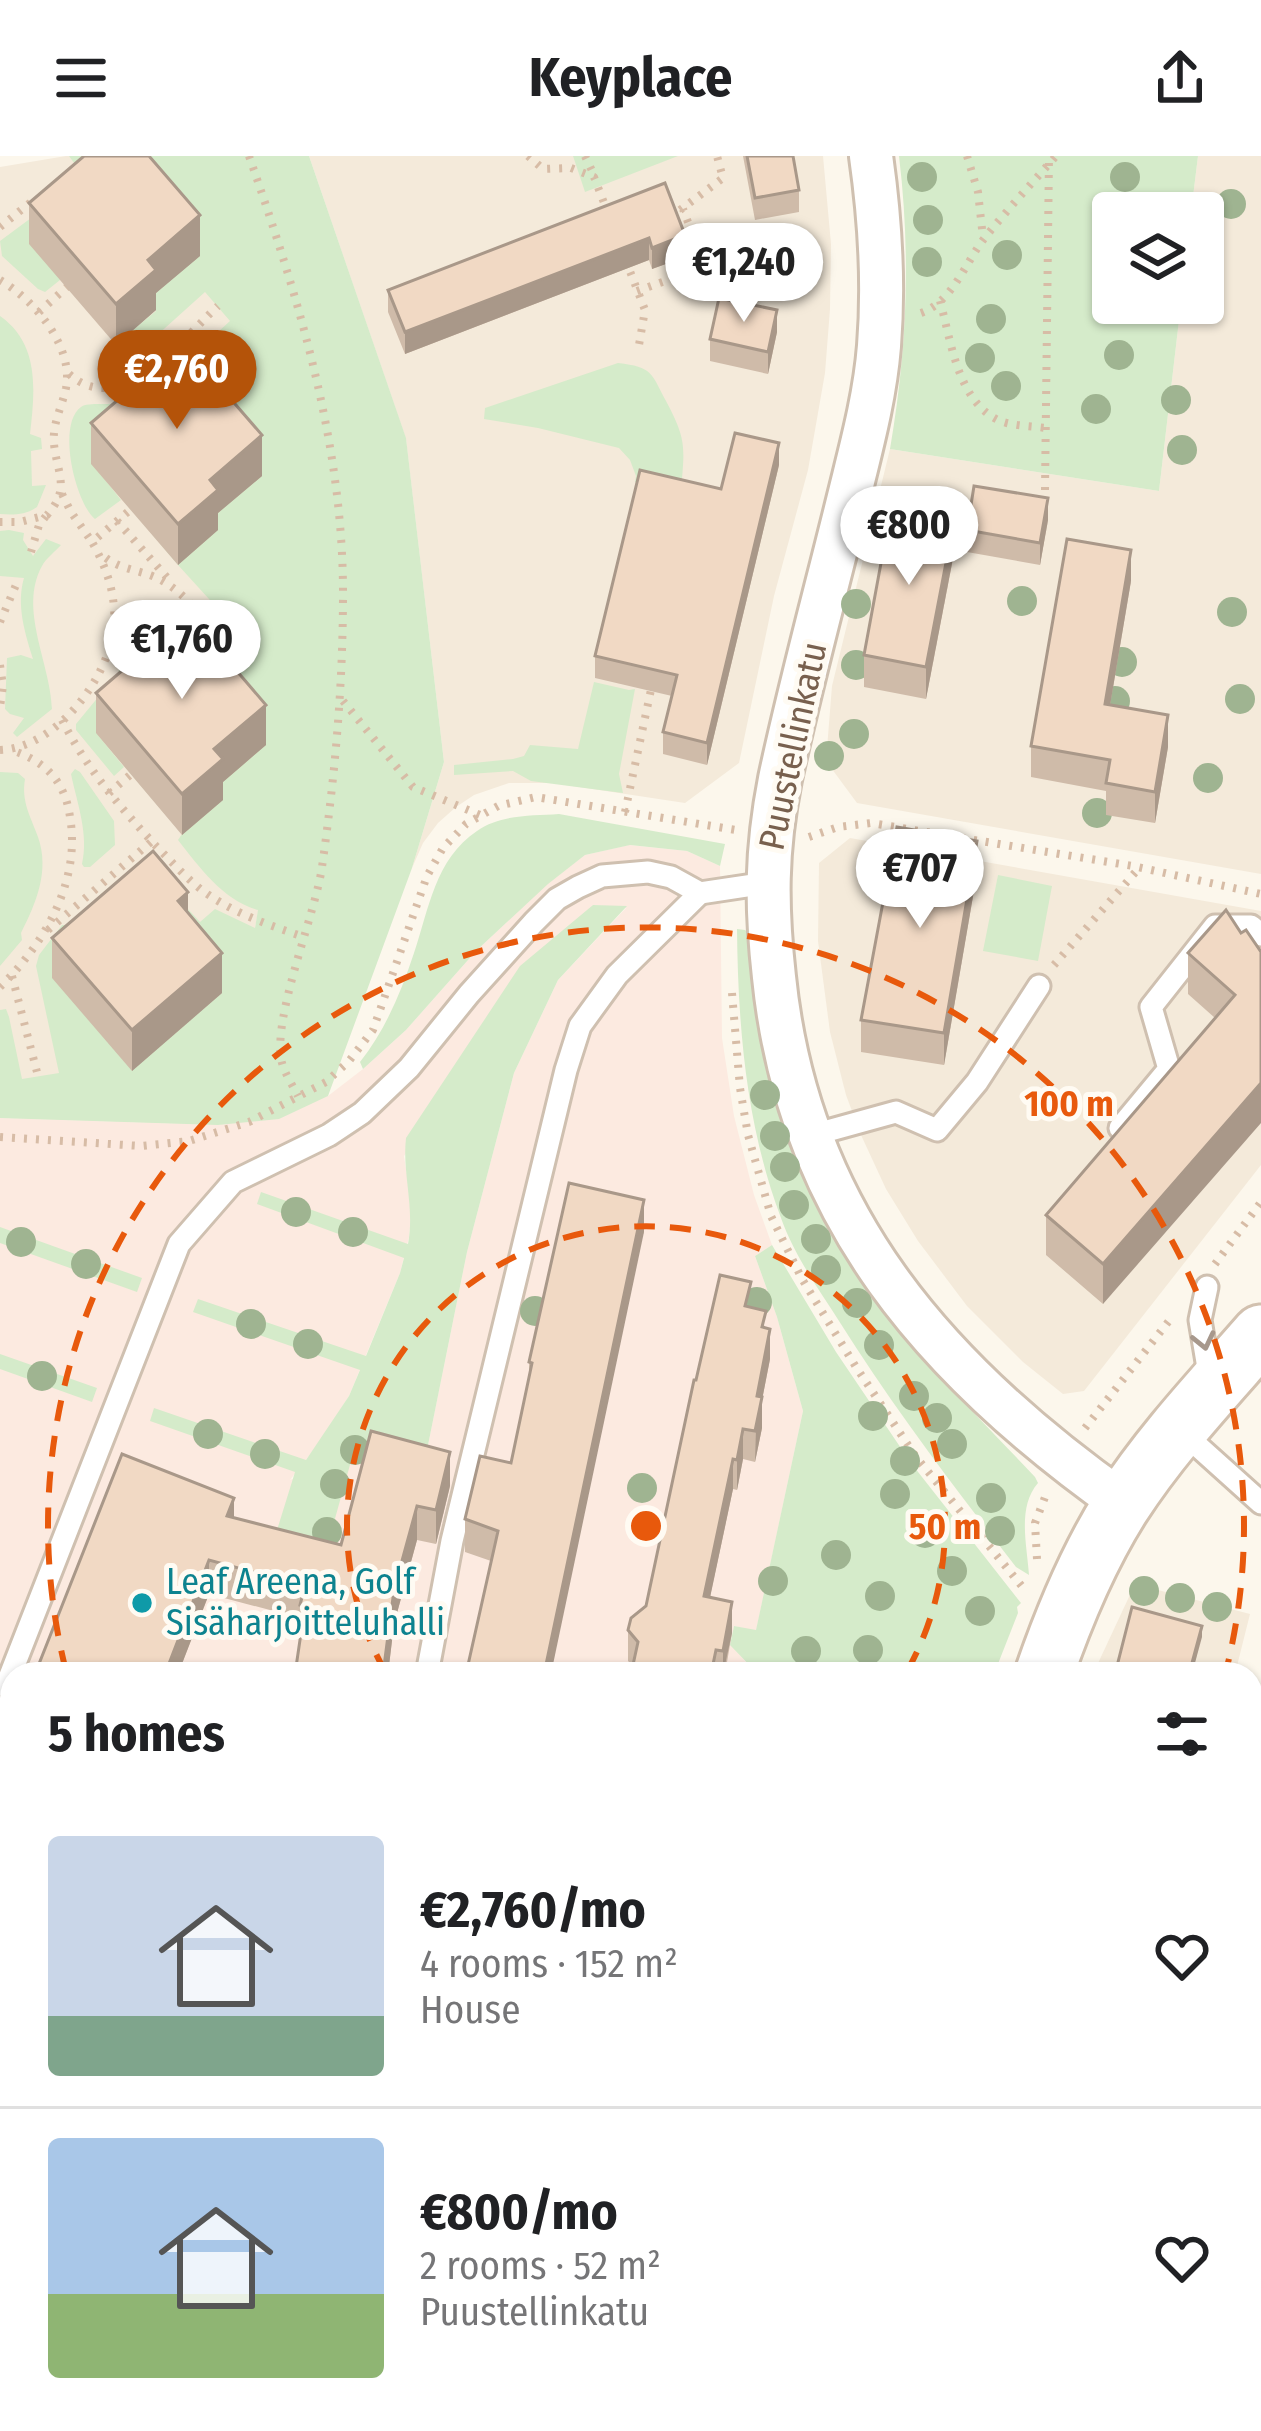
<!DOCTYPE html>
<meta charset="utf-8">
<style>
body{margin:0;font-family:"Fira Sans Condensed",sans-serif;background:#f6f6f6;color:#202124;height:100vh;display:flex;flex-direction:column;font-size:45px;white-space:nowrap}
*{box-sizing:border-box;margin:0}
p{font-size:39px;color:#757577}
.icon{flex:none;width:66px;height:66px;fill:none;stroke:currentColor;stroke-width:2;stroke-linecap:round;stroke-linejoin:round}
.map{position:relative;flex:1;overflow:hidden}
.side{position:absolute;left:0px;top:1506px;width:1263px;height:771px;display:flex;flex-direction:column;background:#fff;border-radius:36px 36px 0 0;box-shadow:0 3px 9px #0004}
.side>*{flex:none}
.buttons{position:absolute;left:1092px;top:36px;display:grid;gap:24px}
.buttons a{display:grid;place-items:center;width:132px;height:132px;border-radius:12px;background:#fff;box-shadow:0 3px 9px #0004;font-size:60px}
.price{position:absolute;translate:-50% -102px;padding:0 27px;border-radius:42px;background:#fff;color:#222;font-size:39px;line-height:78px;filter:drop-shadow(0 3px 6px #0008)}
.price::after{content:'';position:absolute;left:50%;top:72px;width:36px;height:27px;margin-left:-18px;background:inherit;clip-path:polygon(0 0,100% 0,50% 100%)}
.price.selected{background:#b45309;color:#fff}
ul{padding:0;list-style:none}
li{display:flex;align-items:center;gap:36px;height:300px;padding:0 48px}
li+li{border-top:3px solid #e0e0e0}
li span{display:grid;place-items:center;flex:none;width:336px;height:240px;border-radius:12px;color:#555}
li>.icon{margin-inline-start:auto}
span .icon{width:144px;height:144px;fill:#fffc;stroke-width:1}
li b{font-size:51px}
h2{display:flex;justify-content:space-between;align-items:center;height:144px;padding:0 48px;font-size:51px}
header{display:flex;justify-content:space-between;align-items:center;height:156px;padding:0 48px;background:#fff;font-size:54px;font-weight:700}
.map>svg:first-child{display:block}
.residential{fill:#f4eada}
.commercial{fill:#fceae0;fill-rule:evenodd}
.green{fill:#d5ebca}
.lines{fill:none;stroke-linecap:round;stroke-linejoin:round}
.lane-casing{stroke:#cfc0b0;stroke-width:27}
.street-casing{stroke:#cfc0b0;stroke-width:48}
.secondary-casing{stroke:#d2c1af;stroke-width:63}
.path{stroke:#d7bca6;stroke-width:8;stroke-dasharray:3 9;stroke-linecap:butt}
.lane{stroke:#fff;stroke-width:21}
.street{stroke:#fff;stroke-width:42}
.secondary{stroke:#fff;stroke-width:57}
.tree{fill:#9fb491}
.wall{fill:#cfbba9}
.shaded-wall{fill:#a99889}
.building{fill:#f1d9c4;stroke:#a99889;stroke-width:3}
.oneway{stroke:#a7988c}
.ring{fill:none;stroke:#e8590c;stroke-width:6;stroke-dasharray:21 15}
.culture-dot{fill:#0f9aa8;stroke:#fffbf3;stroke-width:4.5}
.labels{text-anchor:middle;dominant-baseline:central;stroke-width:10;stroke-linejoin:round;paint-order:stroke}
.street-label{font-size:36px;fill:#78604e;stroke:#fffbf3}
.culture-label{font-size:36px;fill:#0d838f;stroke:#fffbf3;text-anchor:start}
.centre{fill:#e8590c;stroke:#fffbf3;stroke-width:6}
.ring-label{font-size:36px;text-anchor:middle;font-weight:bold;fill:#e8590c;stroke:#fffbf3;stroke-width:10;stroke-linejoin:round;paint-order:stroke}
</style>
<header><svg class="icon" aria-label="menu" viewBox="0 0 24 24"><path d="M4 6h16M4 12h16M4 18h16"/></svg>Keyplace<svg class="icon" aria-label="share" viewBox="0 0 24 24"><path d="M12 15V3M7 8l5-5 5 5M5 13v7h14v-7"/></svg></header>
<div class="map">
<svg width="1261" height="2275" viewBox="0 0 1261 2275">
<rect width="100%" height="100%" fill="#fcf7ec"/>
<g class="residential">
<path d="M66 0H189L273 291 280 639 218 969 0 962V11Z"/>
<path d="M309 0H823L831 88 830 153 825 217 808 314 774 440 739 607 685 647 553 627H509L474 639 456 651 438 667 423 687 412 712 444 606 406 283Z"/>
<path d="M1198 0H1261V718L857 647 826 605 832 530 890 293 1159 335 1181 147H1203V57H1191Z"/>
<path d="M850 682 1261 755V1009L1084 1235 1063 1238 1023 1206 967 1150 918 1085 886 1033 861 979 846 939 830 876 818 785 819 707Z"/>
<path d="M1135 1428 1250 1458 1235 1518H1093Z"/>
<path d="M1251 1581 1261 1584V2074L1251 2071Z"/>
</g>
<path class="commercial" d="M629 689 687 695 720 710 722 882 734 960 754 1039 772 1089 755 1100 777 1161 803 1255 756 1475 734 1470 730 1488 754 1515 753 1518H12V2265H489L484 2275H0V962L218 969 328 940 363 913 406 874 476 795 548 727 585 699ZM593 749 626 752 558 824 514 917 467 1096 424 1309 353 1298 290 1324 319 1287 349 1240 400 1117 409 1081 412 1053 404 1000Z"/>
<g class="green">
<path d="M69 0H309L406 282 444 606 412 712 328 940 279 963 218 969 0 962V854L6 853 9 861 22 923 59 917 36 810 39 799 62 769H68L163 726 200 766 215 753 255 772 258 754C223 744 200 712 178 684L182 678 96 577 124 611 114 620 76 574V568L118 517 126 491 136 490 140 465 128 458V454L148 444 165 446 220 509 250 488 178 409 92 307 121 344 95 363C76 348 56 269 81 251 88 245 112 251 126 245 167 227 198 194 230 165L205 136 125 208 115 213 105 210 102 199 156 155 148 144 199 99 60 124 45 136 38 133 2 100 0 85 85 22Z"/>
<path d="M573 0H678L585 36Z"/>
<path d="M899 0H1198L1191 57H1113V147H1181L1159 335 890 293C907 195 911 99 899 0Z"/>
<path d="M0 160C40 188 35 235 30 278L41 282 42 293 31 295 32 330 46 329 37 351C26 359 13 359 0 358Z"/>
<path d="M618 207C653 211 651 217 666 245 688 286 684 292 681 337L635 326 636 320 630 304 619 292 538 272 484 263 485 252Z"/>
<path d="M9 374 24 377 23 384 33 400 46 383 61 389C55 396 46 402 42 410 18 453 51 508 52 553L17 581 13 577 24 562 10 558 5 553 7 502 21 499 33 503C25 477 16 449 24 422L0 420V375Z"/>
<path d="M594 526 629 534 635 533 619 618 623 637 531 625 513 615 454 619V609L513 603 524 600 530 589 578 593Z"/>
<path d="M75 613 80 616 114 665 115 689 90 711H84L82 708C89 678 77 647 71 618Z"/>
<path d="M0 616 18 617 25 623C21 646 31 661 38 681 50 715 36 747 21 777L22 784 0 810Z"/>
<path d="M559 658 725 688 720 710 687 695 630 689 585 699 548 728 476 795 406 874 363 913 360 906C386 873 401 836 414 797 429 753 435 703 477 675 501 658 532 660 559 658Z"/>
<path d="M998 719 1052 730 1038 805 983 795Z"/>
<path d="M593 749 627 750 558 824 514 917 467 1096 424 1309 353 1298 324 1402 273 1387 295 1316 150 1265 154 1252 306 1304 349 1240 360 1214 193 1156 198 1143 366 1200 400 1117 404 1102 257 1048 261 1036 408 1088C415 1051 402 1018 406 982L520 810Z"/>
<path d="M737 773 745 774 752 780C760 908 792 1020 864 1127 912 1197 977 1259 1035 1321L1038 1327C1017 1351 1027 1389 1029 1419L1016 1411C954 1331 893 1251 839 1165 818 1132 794 1099 781 1062 746 969 738 871 737 773Z"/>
<path d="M0 1071 142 1122 137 1136 0 1087Z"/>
<path d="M772 1089 836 1196 911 1307 1021 1447 1017 1451 1018 1457 994 1518H753L754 1514 730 1489 734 1470 756 1474 803 1255 777 1161 755 1100Z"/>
<path d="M0 1198 97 1232 92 1246 0 1213Z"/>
<path d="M489 2265H715L712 2275H484Z"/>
</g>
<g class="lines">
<g class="lane-casing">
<g id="lane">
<path d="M1120 972 1169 913 1151 851 1215 770H1251L1261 779"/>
<path d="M809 980 896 956 937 974 977 926 1039 830"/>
<path d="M1207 1131 1200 1164 1210 1224"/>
<path d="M1181 1275 1261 1347"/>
<path d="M427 1518 452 1385 566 914 580 870 617 819 700 737"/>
<path d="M6 1530 179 1088 233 1026 329 979 362 957 409 912 469 838 534 766 557 743 578 731 602 720 648 716 671 721 700 737 767 727"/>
<path d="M1251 1730 1261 1733"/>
</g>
</g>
<g class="street-casing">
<path id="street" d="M871 0C880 63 884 126 879 190 875 241 861 292 849 341 826 435 800 529 780 623 766 695 766 749 774 821 798 1058 935 1214 1123 1347"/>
</g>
<g class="secondary-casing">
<g id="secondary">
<path d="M1044 1518C1064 1460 1088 1402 1121 1350 1161 1288 1213 1233 1261 1178"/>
<path d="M770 2275 774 2265"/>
</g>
</g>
<g class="path">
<path d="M249 0C298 140 343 287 343 437 343 530 335 619 322 711 315 760 271 864 282 907 285 918 293 930 298 940"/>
<path d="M528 0 543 13 571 12 594 21 608 57"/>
<path d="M585 0 594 19"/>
<path d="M967 0 978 36 983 82"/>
<path d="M680 54 723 22 717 0"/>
<path d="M0 71 36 42"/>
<path d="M626 105 645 154 639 189"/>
<path d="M0 124C34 144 74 190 66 232 62 251 52 268 54 288 57 318 71 332 47 359L20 366H0"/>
<path d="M637 135 705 111 683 53"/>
<path d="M940 145C951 184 957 244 998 264 1011 270 1031 270 1046 272"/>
<path d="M39 156 67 131"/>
<path d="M921 157C954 145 966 104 987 79 1009 52 1033 26 1056 0"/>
<path d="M69 218C120 264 181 184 218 150"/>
<path d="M1045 334 1049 0"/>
<path d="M62 338 71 356 92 386"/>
<path d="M117 365 171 426"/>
<path d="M31 396 39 369 46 360"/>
<path d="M106 402C122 414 141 414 159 423 190 439 212 474 234 499"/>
<path d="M0 466 19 422"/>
<path d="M0 509 3 530 0 551"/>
<path d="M343 545 413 631 480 659"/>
<path d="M62 564C87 613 119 650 156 690 171 705 186 722 203 735 233 757 269 769 304 781"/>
<path d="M0 594C54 592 105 527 113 477 118 444 108 414 92 386L130 354"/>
<path d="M109 637 130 619"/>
<path d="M625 656 652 529"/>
<path d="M809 681 838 671 871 667 1133 710 1261 738"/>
<path d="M48 774 152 685"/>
<path d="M1054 809 1139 712"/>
<path d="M12 820 38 920"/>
<path d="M0 831C45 787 81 725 70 661 65 625 45 605 11 594"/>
<path d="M732 837 740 932 748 979 771 1060 802 1123 856 1211 916 1301 1025 1434"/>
<path d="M0 981 141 990 189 985 249 966 326 926 349 905 373 874 427 720 443 692 466 668 498 650 536 641 736 674"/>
<path d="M1215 1108 1261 1046"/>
<path d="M1085 1272 1172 1161"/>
<path d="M1037 1403 1035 1367 1047 1336"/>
<path d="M0 1570 12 1574"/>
<path d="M1251 1897 1261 1900"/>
</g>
<use href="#lane" class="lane"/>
<use href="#street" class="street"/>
<use href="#secondary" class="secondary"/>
</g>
<g class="tree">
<circle cx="922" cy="21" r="15"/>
<circle cx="1125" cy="21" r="15"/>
<circle cx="1231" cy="48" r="15"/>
<circle cx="928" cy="64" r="15"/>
<circle cx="1007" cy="99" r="15"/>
<circle cx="927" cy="106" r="15"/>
<circle cx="991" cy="163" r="15"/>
<circle cx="1119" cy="199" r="15"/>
<circle cx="980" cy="202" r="15"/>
<circle cx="1006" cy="230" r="15"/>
<circle cx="1176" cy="244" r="15"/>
<circle cx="1096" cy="253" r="15"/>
<circle cx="1182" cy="294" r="15"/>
<circle cx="886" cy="364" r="15"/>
<circle cx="1022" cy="445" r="15"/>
<circle cx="856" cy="448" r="15"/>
<circle cx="1232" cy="456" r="15"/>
<circle cx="1122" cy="506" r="15"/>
<circle cx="856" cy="509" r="15"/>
<circle cx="1240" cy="543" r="15"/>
<circle cx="1115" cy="545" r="15"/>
<circle cx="854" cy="578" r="15"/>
<circle cx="829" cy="600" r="15"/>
<circle cx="1208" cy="622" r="15"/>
<circle cx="1097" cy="657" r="15"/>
<circle cx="765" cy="939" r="15"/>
<circle cx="775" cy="980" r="15"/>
<circle cx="785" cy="1011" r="15"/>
<circle cx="794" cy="1049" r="15"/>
<circle cx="296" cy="1056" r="15"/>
<circle cx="353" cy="1076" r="15"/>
<circle cx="816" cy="1083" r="15"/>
<circle cx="21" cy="1086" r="15"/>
<circle cx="86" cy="1108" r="15"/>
<circle cx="826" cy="1114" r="15"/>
<circle cx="757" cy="1146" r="15"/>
<circle cx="857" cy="1147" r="15"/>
<circle cx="535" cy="1155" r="15"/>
<circle cx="251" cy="1168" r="15"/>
<circle cx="308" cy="1188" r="15"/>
<circle cx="879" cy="1189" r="15"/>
<circle cx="42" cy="1220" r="15"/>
<circle cx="914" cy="1240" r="15"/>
<circle cx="873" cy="1260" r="15"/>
<circle cx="937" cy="1262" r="15"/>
<circle cx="208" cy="1278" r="15"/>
<circle cx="952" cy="1288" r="15"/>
<circle cx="355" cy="1294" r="15"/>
<circle cx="265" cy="1298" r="15"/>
<circle cx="905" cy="1305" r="15"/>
<circle cx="335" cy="1328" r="15"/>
<circle cx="642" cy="1332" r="15"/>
<circle cx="895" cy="1338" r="15"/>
<circle cx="991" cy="1342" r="15"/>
<circle cx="1000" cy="1375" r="15"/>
<circle cx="327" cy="1376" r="15"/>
<circle cx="925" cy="1377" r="15"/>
<circle cx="836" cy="1399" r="15"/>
<circle cx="952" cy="1415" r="15"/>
<circle cx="773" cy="1425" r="15"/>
<circle cx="1144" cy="1435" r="15"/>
<circle cx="880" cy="1440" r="15"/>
<circle cx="1180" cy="1442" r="15"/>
<circle cx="1217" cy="1451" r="15"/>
<circle cx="980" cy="1455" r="15"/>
<circle cx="868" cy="1494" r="15"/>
<circle cx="806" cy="1495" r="15"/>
</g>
<g class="wall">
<path d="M743 0H793L799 34V56L755 64Z"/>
<path d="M665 27 685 101 652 113 649 104 405 198 388 156V134Z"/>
<path d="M29 47 200 100 156 137V154L116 189 29 88Z"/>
<path d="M777 176 768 218 710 205V183Z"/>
<path d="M91 267 262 320 218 357V374L178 409 91 308Z"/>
<path d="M779 309 707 609 663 598V576L672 540 595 522V500L721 333Z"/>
<path d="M1048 364 1040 409 967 396V374Z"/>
<path d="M954 397 926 543 864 531V499Z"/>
<path d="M1131 425 1110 549 1168 591 1155 667 1106 659V635L1031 621V590Z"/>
<path d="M96 537 266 589 223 626V644L182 679 96 577Z"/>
<path d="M977 717 944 909 861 896V864Z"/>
<path d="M1241 777 1261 796 1103 1148 1046 1099V1059L1215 862 1188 838V797Z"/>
<path d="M52 782 222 837 132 915 52 822Z"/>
<path d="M644 1076 491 1405 465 1396V1363L511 1307 529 1218V1206Z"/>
<path d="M751 1151 766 1172 770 1203 762 1244V1272L755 1306 743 1303 737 1334 733 1333 710 1441 732 1477 725 1518H631L633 1510 628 1505V1474L646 1450 696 1224Z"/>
<path d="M450 1330 436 1388 417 1384 394 1468 388 1518H295L300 1482V1462L209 1438 178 1518H35L234 1362 341 1389Z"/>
<path d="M12 1578V2265H254L250 2275H0Z"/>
<path d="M1251 1931 1261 1934V2018L1251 2015Z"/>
</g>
<g class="shaded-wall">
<path d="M200 59V100L156 137V154L116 189V148L148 104Z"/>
<path d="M685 79V101L652 113V92Z"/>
<path d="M649 82V104L405 198V176Z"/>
<path d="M777 154V176L768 218V196Z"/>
<path d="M262 279V320L218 357V374L178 409V368L210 324Z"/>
<path d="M779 287V309L707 609V587Z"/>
<path d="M1048 342V364L1040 409V387Z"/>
<path d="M954 365V397L926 543V511Z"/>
<path d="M1131 394V425L1105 579V548Z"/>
<path d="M266 549V589L223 626V644L182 679V638L214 593Z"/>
<path d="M1168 559V591L1155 667V636Z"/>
<path d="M977 685V717L944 909V877Z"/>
<path d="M188 736V777L178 745Z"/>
<path d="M222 797V837L132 915V874Z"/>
<path d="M1261 927V967L1103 1148V1108Z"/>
<path d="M644 1044V1076L551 1518H544Z"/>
<path d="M770 1173V1203L762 1244V1272L755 1306 757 1240Z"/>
<path d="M743 1273V1303L737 1334V1304Z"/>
<path d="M450 1296V1330L436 1388V1354Z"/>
<path d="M733 1303V1333L704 1470V1440Z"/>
<path d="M234 1342V1376L227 1360Z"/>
<path d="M417 1350V1384L394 1468 388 1518H383L394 1434Z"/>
<path d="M209 1404V1438L178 1518H165Z"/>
<path d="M732 1446V1477L723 1518V1495Z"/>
<path d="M1202 1470V1481L1192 1518V1507Z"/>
<path d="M240 2265H254L250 2275H237Z"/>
<path d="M473 2265H489L484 2275H468Z"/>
</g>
<g class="building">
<path d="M84 0H149L200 59 148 104 156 114 116 148 29 47Z"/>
<path d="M747 0H793L799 34 755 42Z"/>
<path d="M665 27 685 79 652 92 649 82 405 176 388 134Z"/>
<path d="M719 142 777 154 768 196 710 183Z"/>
<path d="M183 188 262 279 210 324 218 334 178 368 91 267Z"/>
<path d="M735 277 779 287 707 587 663 576 677 519 595 500 640 314 721 333Z"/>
<path d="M974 330 1048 342 1040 387 967 374Z"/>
<path d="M891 353 954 365 926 511 864 499Z"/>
<path d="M1067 383 1131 394 1105 548 1168 559 1155 636 1106 627 1110 604 1031 590Z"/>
<path d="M188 458 266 549 214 593 223 603 182 638 96 537Z"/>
<path d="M897 671 977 685 944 877 861 864Z"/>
<path d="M153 695 188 736 178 745 222 797 132 874 52 782Z"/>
<path d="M1226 754 1241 777 1246 774 1261 796V927L1103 1108 1046 1059 1235 839 1188 797Z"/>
<path d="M569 1027 644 1044 544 1518H466L498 1375 465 1363 480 1300 511 1307 532 1207 529 1206Z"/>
<path d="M720 1119 751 1126 745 1150 766 1155 762 1171 770 1173 757 1240 762 1241 755 1275 743 1273 737 1304 733 1303 704 1440 732 1446 723 1495 716 1494 711 1518H631L638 1486 628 1474 631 1462 646 1450 694 1224H696Z"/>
<path d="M371 1275 450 1296 436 1354 417 1350 394 1434 383 1518H295L305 1450 300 1449 305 1430 209 1404 165 1518H35L122 1298 234 1342 227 1360 341 1389Z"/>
<path d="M1132 1451 1202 1470 1192 1507 1204 1510 1202 1518H1115Z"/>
<path d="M0 1573 12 1577V2265H121L117 2275H0Z"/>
<path d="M1251 1931 1261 1934V1992L1251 1989Z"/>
<path d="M128 2265H240L237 2275H222L201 2267 198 2275H154Z"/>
<path d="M338 2265H473L468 2275H321L325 2266 335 2271Z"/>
</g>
<defs><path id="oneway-chevron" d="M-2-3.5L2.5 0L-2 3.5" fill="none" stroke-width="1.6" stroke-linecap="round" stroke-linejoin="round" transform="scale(3)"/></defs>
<use class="oneway" href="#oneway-chevron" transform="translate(1204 1185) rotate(77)"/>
<g class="ring">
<path d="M386 1517A299 299 0 1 1 906 1517"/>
<path d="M66 1515A598 598 0 1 1 1226 1515"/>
</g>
<circle class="culture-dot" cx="142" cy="1447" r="12"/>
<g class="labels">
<g class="street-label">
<text transform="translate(793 590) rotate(-78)">Puustellinkatu</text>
</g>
<g class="culture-label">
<text x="166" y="1426">Leaf Areena, Golf<tspan x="166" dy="41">Sisäharjoitteluhalli</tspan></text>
</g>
</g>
<circle cx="646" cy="1370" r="18" class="centre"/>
<g class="ring-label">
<text x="1069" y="960">100 m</text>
<text x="945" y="1383">50 m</text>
</g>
</svg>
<div class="buttons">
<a><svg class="icon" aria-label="layers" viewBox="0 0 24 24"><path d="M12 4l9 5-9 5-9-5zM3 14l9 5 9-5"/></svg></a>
</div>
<b class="price" style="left:744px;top:169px">€1,240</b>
<b class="price selected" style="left:177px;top:276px">€2,760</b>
<b class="price" style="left:909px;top:432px">€800</b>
<b class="price" style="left:182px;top:546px">€1,760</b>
<b class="price" style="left:920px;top:775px">€707</b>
<section class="side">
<h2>5 homes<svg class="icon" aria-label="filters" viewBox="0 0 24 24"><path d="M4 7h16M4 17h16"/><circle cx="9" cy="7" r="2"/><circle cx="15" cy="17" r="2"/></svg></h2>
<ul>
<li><span style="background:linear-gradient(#c9d6e8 75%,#7fa58c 0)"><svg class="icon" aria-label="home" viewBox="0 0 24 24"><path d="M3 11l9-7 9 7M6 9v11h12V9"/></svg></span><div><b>€2,760/mo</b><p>4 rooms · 152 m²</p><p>House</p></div><svg class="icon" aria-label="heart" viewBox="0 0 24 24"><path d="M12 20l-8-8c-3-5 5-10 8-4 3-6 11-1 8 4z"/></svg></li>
<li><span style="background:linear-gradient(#a9c7e8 65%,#8fb573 0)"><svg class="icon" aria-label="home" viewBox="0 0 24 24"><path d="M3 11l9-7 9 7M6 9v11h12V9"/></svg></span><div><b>€800/mo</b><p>2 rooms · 52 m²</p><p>Puustellinkatu</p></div><svg class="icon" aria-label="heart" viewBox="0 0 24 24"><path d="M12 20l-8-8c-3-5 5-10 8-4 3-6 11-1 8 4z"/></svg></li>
</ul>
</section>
</div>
